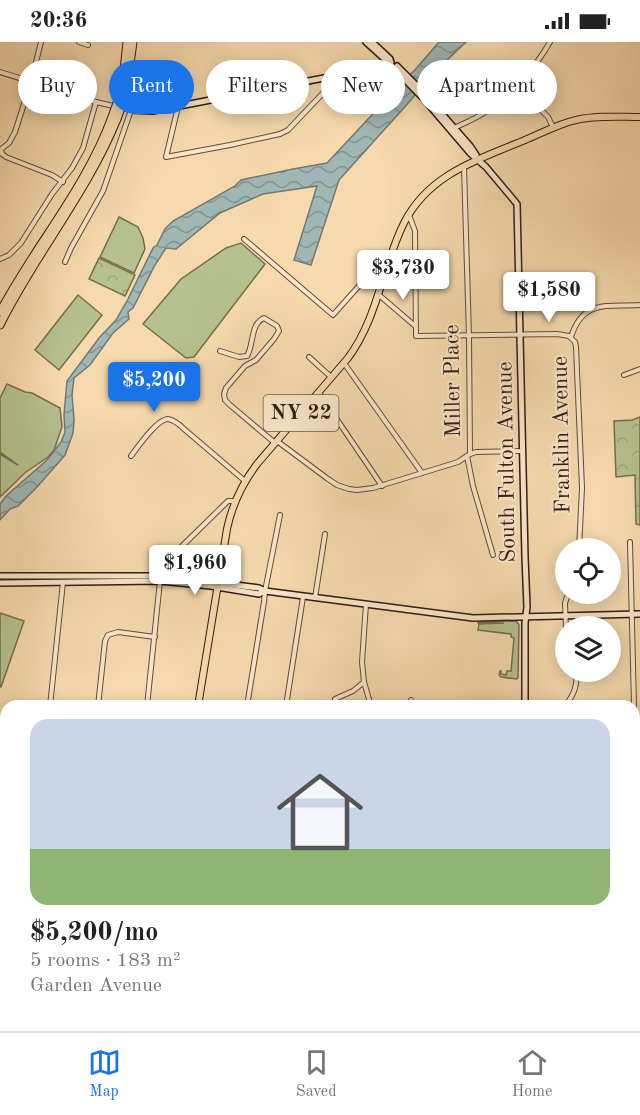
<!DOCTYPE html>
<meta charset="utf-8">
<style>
body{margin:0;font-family:"Old Standard TT",serif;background:#f2f2f2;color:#222;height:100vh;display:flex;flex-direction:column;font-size:22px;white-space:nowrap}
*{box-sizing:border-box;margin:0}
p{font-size:20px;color:#767676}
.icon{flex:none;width:33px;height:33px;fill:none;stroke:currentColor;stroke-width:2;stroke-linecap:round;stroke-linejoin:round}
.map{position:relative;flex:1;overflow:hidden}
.drawer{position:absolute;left:0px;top:658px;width:640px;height:332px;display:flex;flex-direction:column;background:#fff;border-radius:18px 18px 0 0;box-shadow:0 3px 15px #0003}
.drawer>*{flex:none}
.hud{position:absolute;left:18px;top:18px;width:604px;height:54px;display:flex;gap:12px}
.buttons{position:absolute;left:555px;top:496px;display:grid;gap:12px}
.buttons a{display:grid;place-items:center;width:66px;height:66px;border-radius:50%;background:#fff;box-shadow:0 3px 15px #0003;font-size:30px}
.price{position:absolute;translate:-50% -51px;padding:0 14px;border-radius:6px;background:#fff;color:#222;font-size:20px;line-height:39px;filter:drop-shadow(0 2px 3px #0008)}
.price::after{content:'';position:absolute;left:50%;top:36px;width:18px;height:14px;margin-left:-9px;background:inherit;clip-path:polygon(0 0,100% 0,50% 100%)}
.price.current{background:#1a73e8;color:#fff}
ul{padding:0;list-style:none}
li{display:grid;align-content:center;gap:12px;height:318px;padding:0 30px}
li span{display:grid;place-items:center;height:186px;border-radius:18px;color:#555}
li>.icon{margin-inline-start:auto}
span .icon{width:108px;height:108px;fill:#fffc;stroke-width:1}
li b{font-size:26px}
.chip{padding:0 21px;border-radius:27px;background:#fff;box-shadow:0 3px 15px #0003;font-size:21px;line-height:54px}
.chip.current{background:#1a73e8;color:#fff}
.status{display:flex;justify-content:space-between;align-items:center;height:42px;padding:0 30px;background:#fff;direction:ltr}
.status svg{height:16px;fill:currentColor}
.menu{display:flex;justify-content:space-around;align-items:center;height:84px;border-top:2px solid #e0e0e0;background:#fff;font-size:16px;color:#767676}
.menu a{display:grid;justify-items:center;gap:3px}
.menu .current{color:#1a73e8}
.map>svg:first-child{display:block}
.grass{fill:#b6c18f;stroke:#766e50;stroke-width:1.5}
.park{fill:url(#park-crowns);stroke:#766e50;stroke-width:1.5}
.water{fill:url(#water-waves);stroke:#757973;stroke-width:1.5}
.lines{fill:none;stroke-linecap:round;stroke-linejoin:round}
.street-casing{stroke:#654a38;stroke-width:6}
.secondary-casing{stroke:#351a10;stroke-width:8}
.primary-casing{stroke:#351a10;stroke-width:8}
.highway-casing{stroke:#351a10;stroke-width:9}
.street{stroke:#f9e7ca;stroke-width:4}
.secondary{stroke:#f9e7ca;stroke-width:5}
.primary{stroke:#f6daae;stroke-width:6}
.highway{stroke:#f6daae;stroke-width:7}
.highway-bridge-casing{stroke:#351a10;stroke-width:9;stroke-linecap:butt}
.highway-bridge{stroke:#f6daae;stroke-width:7}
.labels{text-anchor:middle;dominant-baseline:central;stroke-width:4.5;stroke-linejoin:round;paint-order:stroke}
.shield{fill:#f9e7ca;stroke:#705848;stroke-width:1.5}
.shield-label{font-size:21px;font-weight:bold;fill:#351a10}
.street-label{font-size:22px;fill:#351a10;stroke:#f9e7ca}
</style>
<div class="status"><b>20:36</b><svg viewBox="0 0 49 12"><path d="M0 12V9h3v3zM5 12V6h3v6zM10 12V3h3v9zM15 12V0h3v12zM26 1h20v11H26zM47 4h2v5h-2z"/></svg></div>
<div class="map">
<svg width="640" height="989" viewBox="0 0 640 989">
<defs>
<pattern id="park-crowns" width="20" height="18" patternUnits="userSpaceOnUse" patternTransform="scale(1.5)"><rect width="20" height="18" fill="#b6c18f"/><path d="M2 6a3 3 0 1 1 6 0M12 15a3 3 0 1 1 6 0" fill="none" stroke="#9da57a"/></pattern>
<pattern id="water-waves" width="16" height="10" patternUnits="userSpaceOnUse" patternTransform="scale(1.5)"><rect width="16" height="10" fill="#a0b8b5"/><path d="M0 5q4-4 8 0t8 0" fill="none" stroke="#839592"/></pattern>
</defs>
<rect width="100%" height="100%" fill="#f6daae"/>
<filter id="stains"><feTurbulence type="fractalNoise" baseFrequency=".00333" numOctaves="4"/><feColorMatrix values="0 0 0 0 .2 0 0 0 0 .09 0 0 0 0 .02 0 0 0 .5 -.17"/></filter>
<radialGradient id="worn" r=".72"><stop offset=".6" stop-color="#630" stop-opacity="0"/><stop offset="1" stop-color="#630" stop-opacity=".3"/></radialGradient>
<g class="grass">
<path d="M119 175 138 185 143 196 145 207 134 231 100 215Z"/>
<path d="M241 201 265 222 194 315 186 316 143 282 181 237 226 206Z"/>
<path d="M78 253 102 273 59 328 35 308Z"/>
<path d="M7 342 25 350 32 351 60 366 62 385 54 408 48 415 26 430 0 455V412L18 423 0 410V356Z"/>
<path d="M0 571 24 579 1 645 0 644Z"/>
<path d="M514 579 517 580 519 583 518 635 517 637 501 635 499 633 500 629H501V632L506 633 507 629H511L514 596 511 595V592L478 588 479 582 504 581H478V580Z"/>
</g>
<g class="park">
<path d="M99 216 135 233 125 254 89 237Z"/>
<path d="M640 375V483L636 482 635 433 616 435 614 379 632 378Z"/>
</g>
<path class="water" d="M439 0H466L426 38 411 58 339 138 311 223 294 218 317 144 263 152 220 171 176 207 166 206 155 223 133 266 128 270 129 277 113 291 90 323 74 336 72 353 74 378 73 391 65 413 37 445 18 464 10 467 0 478V462L6 454 47 418 61 400 65 390 64 373 67 339 99 296 116 278 128 257 153 206 157 203 165 187 173 179 235 144 241 138 293 127 327 121 384 60 398 42 414 29Z"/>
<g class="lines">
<g class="street-casing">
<g id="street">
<path d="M79 0 88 3"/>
<path d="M0 30 96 60 131 68 103 149 71 206 65 220"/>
<path d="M516 43 548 75 553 85"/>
<path d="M178 65 166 115 230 103 280 92 288 88 324 50 333 34"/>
<path d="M454 86C467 80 480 75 491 66 513 51 537 23 550 0"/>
<path d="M0 108 9 101 15 90 31 40 41 0"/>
<path d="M1 108 2 112 6 115 52 133 63 140"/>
<path d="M464 125 469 294 470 412"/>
<path d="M409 173 415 189 416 294 557 292 569 294 575 300 576 305 582 446 579 507"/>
<path d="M244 197 333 273 374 227 380 223 388 221"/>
<path d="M0 217 9 213 21 201 52 152 72 126 83 106 96 60"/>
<path d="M368 235 372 234 377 235 380 241"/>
<path d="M379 253 414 283"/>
<path d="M571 295C583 257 607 265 640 263"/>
<path d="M220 309 239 315 247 314C254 303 250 282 264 276L277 284 279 289 274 297 256 318 245 324 226 346 224 352 225 358 230 363 275 401"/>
<path d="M309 315 331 335"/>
<path d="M344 321 422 431"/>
<path d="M624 333 640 327"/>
<path d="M319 351 382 444"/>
<path d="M277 399 328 437 337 443 349 447 357 448 373 446 458 420 470 412 476 410 522 409"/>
<path d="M131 414C137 406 157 377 168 377 174 378 180 383 184 387L245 439"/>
<path d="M467 414 473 444 493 513"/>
<path d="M630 500 634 664"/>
<path d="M315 556 325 492"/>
<path d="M366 562 362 620 364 640 371 664"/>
<path d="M566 587 565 561 568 552"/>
<path d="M411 658 413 664"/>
<path d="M456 663V664"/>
<path d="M50 664 63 540"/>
<path d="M98 664 105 599 108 593 118 590 155 595"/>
<path d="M147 664 160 539C164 527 168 519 176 510L228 459H235"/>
<path d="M247 664 264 560 265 549 280 473"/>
<path d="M286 664 303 555"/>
<path d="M333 664 335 657 353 649 364 640"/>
<path d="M565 664C573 654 578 644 576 630"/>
<path d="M634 700 637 881 640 903"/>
<path d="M0 734 6 735"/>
<path d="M0 887 6 888"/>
<path d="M634 922H640"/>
<path d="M0 929 6 936"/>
<path d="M368 984 381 989"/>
<path d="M616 984H640"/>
<path d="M19 989V984"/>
<path d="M67 989 68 984"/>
<path d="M240 989 242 984"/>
<path d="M291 989 292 984"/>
<path d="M342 989 343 984"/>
<path d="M552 989V984"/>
</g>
</g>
<g class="secondary-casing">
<g id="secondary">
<path d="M366 0 389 21 423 56 470 111 486 125 517 162 525 515 527 565 525 581V664"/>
<path d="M372 0 390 17"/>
<path d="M397 24 418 45"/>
<path d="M426 54 470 104 476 113"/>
<path d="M131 68 152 69 159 68 365 28 384 23 391 20"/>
<path d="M0 534H162L259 546 265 549 473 576 640 572"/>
<path d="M0 541 160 539 211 544 259 552 265 549"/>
<path d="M461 989 462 984"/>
</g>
</g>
<g class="primary-casing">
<g id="primary">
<path d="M198 664 227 487C232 463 242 442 257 422L348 316C378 276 382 225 404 181 429 132 477 118 525 98 542 91 558 82 576 78 597 73 619 75 640 75"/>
<path d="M116 989V984"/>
</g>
</g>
<g class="highway-casing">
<g id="highway">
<path d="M118 58 124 28 127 0"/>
<path d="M123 60 129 29 133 0"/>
<path d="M0 270C35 204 86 146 112 75"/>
<path d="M0 283C35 212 87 151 117 77"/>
</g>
</g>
<use href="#street" class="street"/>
<use href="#secondary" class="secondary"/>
<use href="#primary" class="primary"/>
<use href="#highway" class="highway"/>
<g class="highway-bridge-casing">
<g id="highway-bridge">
<path d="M112 75 118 58"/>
<path d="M117 77 123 60"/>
</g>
</g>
<use href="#highway-bridge" class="highway-bridge"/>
</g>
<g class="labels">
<rect class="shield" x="263.5" y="353" width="75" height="36" rx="4.5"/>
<g class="shield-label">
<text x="301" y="371">NY 22</text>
</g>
<g class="street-label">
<text transform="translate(453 339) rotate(-91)">Miller Place</text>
<text transform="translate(562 393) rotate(-91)">Franklin Avenue</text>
<text transform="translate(507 420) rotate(-91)">South Fulton Avenue</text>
</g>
</g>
<rect width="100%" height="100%" filter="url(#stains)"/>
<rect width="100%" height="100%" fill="url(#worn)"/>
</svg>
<div class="buttons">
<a><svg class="icon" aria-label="locate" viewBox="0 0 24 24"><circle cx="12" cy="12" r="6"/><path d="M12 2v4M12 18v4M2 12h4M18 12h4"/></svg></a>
<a><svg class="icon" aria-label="layers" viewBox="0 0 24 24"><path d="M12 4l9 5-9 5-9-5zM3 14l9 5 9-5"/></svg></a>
</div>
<b class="price" style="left:403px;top:259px">$3,730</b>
<b class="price" style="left:549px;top:281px">$1,580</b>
<b class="price current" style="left:154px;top:371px">$5,200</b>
<b class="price" style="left:195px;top:554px">$1,960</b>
<div class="hud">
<a class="chip">Buy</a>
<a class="chip current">Rent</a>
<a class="chip">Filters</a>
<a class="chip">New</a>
<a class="chip">Apartment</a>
</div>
<section class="drawer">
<ul>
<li><span style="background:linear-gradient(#c9d6e8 70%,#8fb573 0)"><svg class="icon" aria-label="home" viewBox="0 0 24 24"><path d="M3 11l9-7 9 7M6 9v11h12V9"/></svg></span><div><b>$5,200/mo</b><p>5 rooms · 183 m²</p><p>Garden Avenue</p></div></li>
</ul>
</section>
</div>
<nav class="menu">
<a class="current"><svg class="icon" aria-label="map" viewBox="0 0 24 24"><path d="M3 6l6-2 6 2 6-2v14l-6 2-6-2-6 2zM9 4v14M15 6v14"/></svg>Map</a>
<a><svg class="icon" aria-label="saved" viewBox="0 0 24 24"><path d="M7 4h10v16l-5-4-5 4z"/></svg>Saved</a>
<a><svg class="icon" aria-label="home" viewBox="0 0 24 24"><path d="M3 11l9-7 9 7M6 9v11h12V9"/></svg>Home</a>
</nav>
